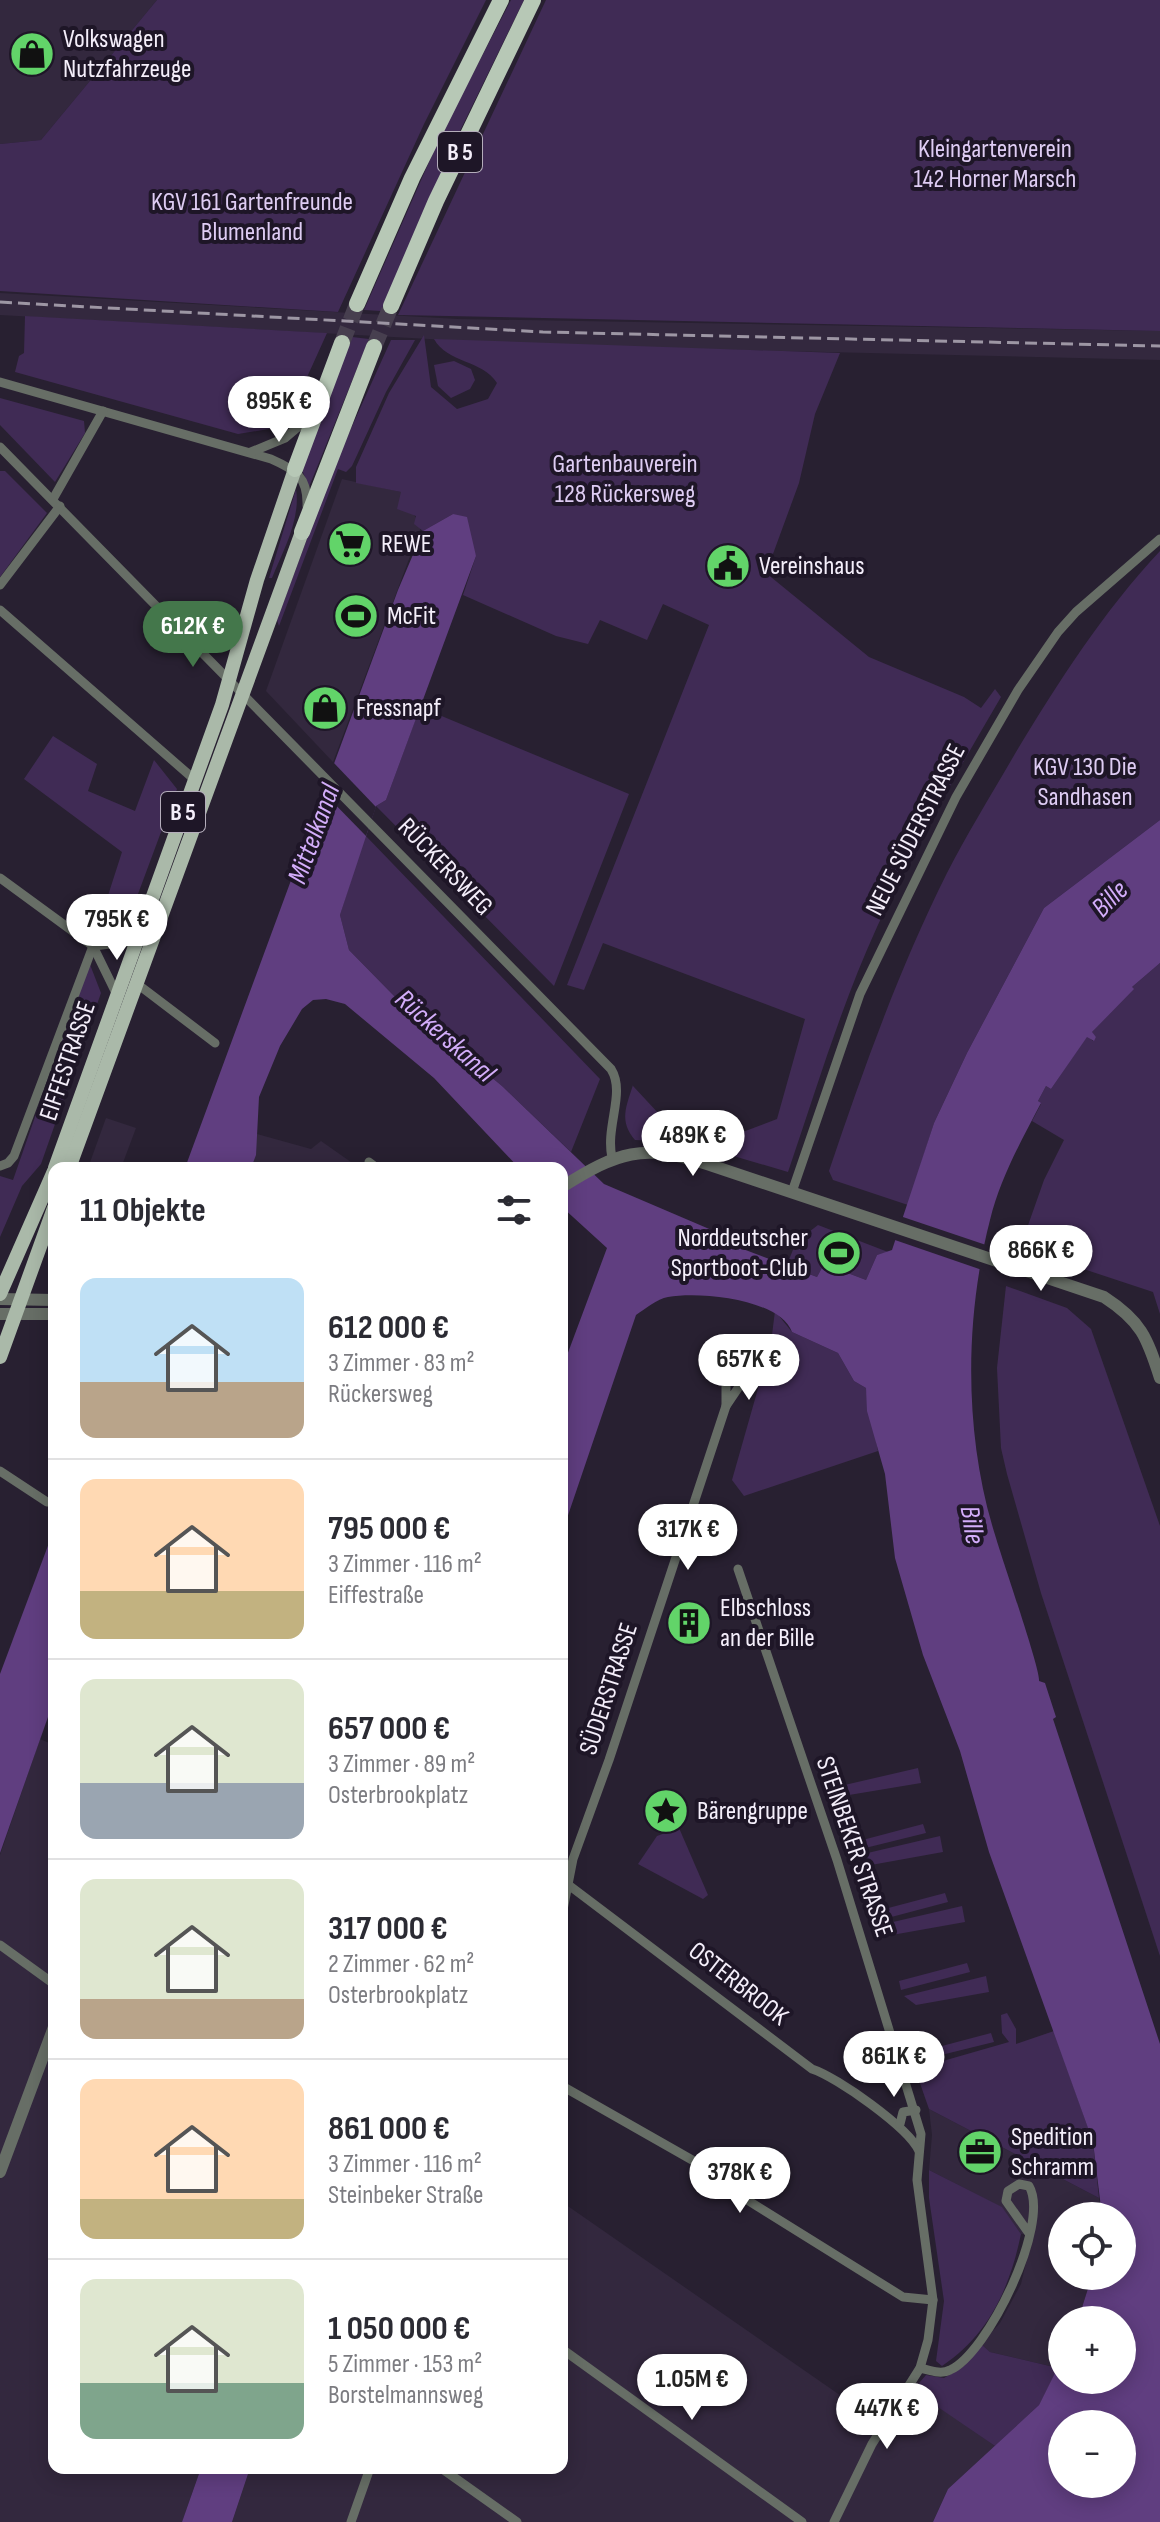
<!DOCTYPE html>
<html lang="de">
<meta charset="utf-8">
<style>
body{margin:0;font-family:"Sofia Sans Condensed",sans-serif;background:#f7f7f7;color:#2b2b33;height:100vh;display:flex;flex-direction:column;font-size:30px;white-space:nowrap}
*{box-sizing:border-box;margin:0}
p{font-size:26px;color:#7c7c81}
.icon{flex:none;width:44px;height:44px;fill:none;stroke:currentColor;stroke-width:2;stroke-linecap:round;stroke-linejoin:round}
.map{position:relative;flex:1;overflow:hidden}
.panel{position:absolute;left:48px;top:1162px;width:520px;height:1312px;display:flex;flex-direction:column;background:#fff;border-radius:16px;box-shadow:0 4px 20px #0003}
.panel>*{flex:none}
.tools{position:absolute;left:1048px;top:2202px;display:grid;gap:16px}
.tools a{display:grid;place-items:center;width:88px;height:88px;border-radius:50%;background:#fff;box-shadow:0 4px 20px #0003;font-size:40px}
.price{position:absolute;translate:-50% -68px;padding:0 18px;border-radius:28px;background:#fff;color:#222;font-size:26px;line-height:52px;filter:drop-shadow(0 2px 4px #0008)}
.price::after{content:'';position:absolute;left:50%;top:48px;width:24px;height:18px;margin-left:-12px;background:inherit;clip-path:polygon(0 0,100% 0,50% 100%)}
.price.active{background:#44774b;color:#fff}
ul{padding:0;list-style:none}
li{display:flex;align-items:center;gap:24px;height:200px;padding:0 32px}
li+li{border-top:2px solid #e1e1e2}
li span{display:grid;place-items:center;flex:none;width:224px;height:160px;border-radius:16px;color:#555}
li>.icon{margin-inline-start:auto}
span .icon{width:96px;height:96px;fill:#fffc;stroke-width:1}
li b{font-size:34px}
h2{display:flex;justify-content:space-between;align-items:center;height:96px;padding:0 32px;font-size:34px}
.map>svg:first-child{display:block}
.built{fill:#33283e}
.green{fill:#402b55}
.water{fill:#603e80;fill-rule:evenodd}
.pier{fill:#282031}
.lines{fill:none;stroke-linecap:round;stroke-linejoin:round}
.trunk-tunnel{stroke:#473f4f;stroke-width:16;stroke-dasharray:16 8;stroke-linecap:butt}
.minor{stroke:#676e66;stroke-width:9}
.tertiary{stroke:#676e66;stroke-width:12}
.primary{stroke:#aab9a9;stroke-width:14}
.trunk{stroke:#b7c8b6;stroke-width:16}
.rail{stroke:#9d96a4;stroke-width:3;stroke-dasharray:12 6;stroke-linecap:butt}
.labels{text-anchor:middle;dominant-baseline:central;stroke-width:8;stroke-linejoin:round;paint-order:stroke}
.shield{fill:#1e1627;stroke:#b4adbb;stroke-width:2}
.shield-label{font-size:24px;font-weight:bold;fill:#f4eefa}
.poi-label{font-size:26px;fill:#f4eefa;stroke:#1e1627;text-anchor:start}
.park-label{font-size:26px;fill:#deccf3;stroke:#1e1627}
.street-label{font-size:26px;fill:#f4eefa;stroke:#1e1627}
.water-label{font-size:28px;font-style:italic;fill:#d3adfa;stroke:#1e1627}
</style>
<div class="map">
<svg width="1160" height="2522" viewBox="0 0 1160 2522">
<rect width="100%" height="100%" fill="#282031"/>
<g class="built">
<path d="M0 0H157L41 140 0 144Z"/>
<path d="M0 293 458 319 1160 331V360L536 345 0 315Z"/>
<path d="M342 479 401 492 421 527 333 762 266 691Z"/>
<path d="M106 1118 136 1128 121 1168H88Z"/>
<path d="M257 1134 311 1149 321 1141 358 1167 251 1168Z"/>
<path d="M40 1739 54 1745V2468H201L182 2522H0V1855Z"/>
<path d="M929 2109 1099 2198 1102 2216H1062V2276H1092L1078 2320H1062V2359L1058 2368 990 2352 981 2344 1000 2323 1021 2284 1033 2233 1021 2234 1001 2207 929 2170 932 2135Z"/>
<path d="M562 2202 883 2425 909 2385 995 2446 948 2489 933 2522H232L250 2468H562Z"/>
</g>
<g class="green">
<path d="M157 0H486L424 124 338 312 0 291V144L41 140Z"/>
<path d="M511 0H524L455 141 381 311 364 310 440 137Z"/>
<path d="M546 0H1160V331L398 315Z"/>
<path d="M25 316 308 332 327 333 289 417 275 428 238 434 15 372 19 356 24 353Z"/>
<path d="M424 335 431 387 457 409 488 399 497 383C483 360 447 363 434 339L840 353 815 414 799 483 766 573 869 657 964 697 981 708 995 689 1001 697C957 772 914 847 877 927 841 1006 816 1090 788 1172L703 1147 777 1119 805 1019 603 943 584 990 567 985 709 625 663 604 647 640 600 620 588 644 556 636 463 595 476 556 453 514 423 531 414 524 416 516 397 509 401 492 356 483V467L389 393Z"/>
<path d="M352 337 369 339 309 487 302 470Z"/>
<path d="M391 340H415L386 392 352 466 346 472 338 469 279 626 277 620 334 466Z"/>
<path d="M454 361 471 369 475 380 470 389 451 398 438 386 434 365Z"/>
<path d="M0 398 84 421 85 433 55 482 0 425Z"/>
<path d="M0 471H5L47 513 0 577Z"/>
<path d="M296 489C301 519 283 551 272 578H269Z"/>
<path d="M1160 551V820L1044 908 967 1053 934 1123 908 1205 833 1180 829 1171C863 1070 899 969 947 873 968 832 993 792 1016 752 1059 681 1103 612 1160 551Z"/>
<path d="M420 707 629 794 554 986 376 806 386 800Z"/>
<path d="M53 736 97 764 88 791 135 811 154 760 177 789 122 937 94 939 122 852 24 779Z"/>
<path d="M365 835 600 1079 571 1152 502 1086 399 1001 349 950 340 915Z"/>
<path d="M89 962 101 993 41 1164 22 1186 0 1237V1176L13 1180Z"/>
<path d="M1160 963V1314L1153 1292 1020 1248 1044 1180 1064 1140 1032 1121 1041 1104 1038 1101 1046 1086 1051 1089 1087 1036 1093 1041 1096 1037 1091 1033 1132 987Z"/>
<path d="M633 1085V1086L686 1143 635 1140C619 1121 626 1107 633 1085Z"/>
<path d="M818 1225 888 1252 877 1255 866 1280 824 1264 817 1277 787 1265 796 1242Z"/>
<path d="M1006 1286 1067 1308 1091 1329 1160 1526V1956L1041 1593 1007 1474 1001 1448 997 1368Z"/>
<path d="M775 1311 792 1332 838 1353 854 1381 866 1388 878 1451 744 1496 732 1480 771 1343Z"/>
<path d="M918 1768 921 1783 849 1795 836 1787Z"/>
<path d="M923 1824 926 1833 857 1850 855 1842Z"/>
<path d="M679 1828 708 1895 703 1899 638 1864 657 1836Z"/>
<path d="M940 1836 943 1852 871 1865 859 1855Z"/>
<path d="M945 1893 948 1902 880 1920 877 1911Z"/>
<path d="M962 1906 965 1922 892 1935 880 1925Z"/>
<path d="M967 1963 970 1972 901 1990 899 1981Z"/>
<path d="M986 1976 989 1992 916 2005 904 1996Z"/>
<path d="M1007 2013 1016 2029V2044L1054 2031 1093 2142 1099 2198 929 2109 915 2069 1009 2042 1002 2033 1001 2015Z"/>
<path d="M991 2033 994 2042 925 2059 923 2051Z"/>
<path d="M929 2170 1002 2207 1021 2234C1010 2287 989 2335 942 2366L936 2361 944 2301 929 2198Z"/>
<path d="M981 2344 990 2352 1058 2368 1039 2405 995 2446 913 2390 926 2375 944 2378 964 2366Z"/>
</g>
<g class="water">
<path d="M453 514 467 517 476 556 386 800 376 806 340 915 349 950 399 1001 502 1086 604 1184 735 1240V1246L817 1277 824 1264 866 1280 877 1255 892 1250 934 1123 967 1053 1044 908 1160 820V963L1132 987 1134 989 1092 1032 1096 1037 1094 1041 1087 1037 1051 1089 1046 1086 1038 1101 1041 1103C1021 1141 1000 1179 990 1220 964 1321 964 1438 996 1538 1002 1559 1041 1671 1039 1681L1045 1683 1056 1717 1053 1719 1160 2044V2522H933L948 2489 1039 2405 1062 2359V2380H1122V2320H1078L1092 2276H1122V2216H1102L1093 2142 989 1852 960 1751 923 1655 895 1558 885 1474 867 1411 866 1388 854 1381 838 1353 792 1332C780 1299 700 1291 668 1297 657 1299 645 1309 636 1315L562 1533V1382L566 1358 607 1248 562 1207V1168H519L434 1078 345 1004 326 999 313 1000 302 1009 280 1046 259 1097 256 1155 251 1168H185L398 590 423 531ZM1062 2424H1122V2484H1062Z"/>
<path d="M54 1542V1700L0 1853V1674L49 1543Z"/>
<path d="M201 2468H250L232 2522H182Z"/>
</g>
<g class="pier">
<path d="M333 762 376 807 366 836 322 791Z"/>
<path d="M900 1216 989 1246 985 1271 892 1239Z"/>
</g>
<g class="lines">
<g class="trunk-tunnel">
<path d="M342 343 357 304"/>
<path d="M374 347 391 306"/>
</g>
<g class="minor">
<path d="M0 382 271 459C296 470 308 477 307 506"/>
<path d="M0 447 611 1069C626 1093 605 1126 612 1158"/>
<path d="M251 452 285 438 312 415"/>
<path d="M53 499 103 411"/>
<path d="M0 585 60 506"/>
<path d="M0 610 195 780"/>
<path d="M188 635C208 645 221 651 240 637"/>
<path d="M0 878 93 946 116 993"/>
<path d="M93 946 137 941"/>
<path d="M136 983 215 1043"/>
<path d="M369 1162 377 1168"/>
<path d="M0 1166 8 1163 14 1156 93 946"/>
<path d="M792 1192 860 994 956 797 1018 690 1058 632 1076 612 1160 539"/>
<path d="M743 1346 751 1351 755 1363 726 1406V1361L734 1348Z"/>
<path d="M0 1471 47 1502"/>
<path d="M738 1569 837 1860 921 2134 917 2180 933 2300 928 2340 920 2368 872 2444 834 2522"/>
<path d="M562 1880 812 2069C837 2077 909 2128 919 2151"/>
<path d="M562 1915 573 1859 609 1760 726 1406"/>
<path d="M0 1945 54 1984"/>
<path d="M562 2086 722 2177 736 2193 903 2297 933 2300"/>
<path d="M900 2124 903 2112 916 2110"/>
<path d="M562 2349 802 2522"/>
<path d="M920 2368C929 2370 941 2375 950 2370 988 2353 1051 2223 1029 2186L1019 2184 1008 2191 1006 2201 1028 2232"/>
<path d="M441 2468 517 2522"/>
<path d="M351 2522 370 2468"/>
</g>
<g class="tertiary">
<path d="M562 1187C618 1152 642 1143 707 1164L1104 1297C1141 1321 1147 1337 1160 1378"/>
<path d="M0 1299 54 1300"/>
<path d="M0 1314H54"/>
<path d="M0 2172 54 2027"/>
</g>
<g class="primary">
<path d="M55 1168 222 705 257 580 295 469"/>
<path d="M69 1168 302 532"/>
<path d="M0 1294 54 1171"/>
<path d="M0 1357 54 1208"/>
</g>
<g class="trunk">
<path d="M357 304 412 178 501 0"/>
<path d="M391 306 436 201 533 0"/>
<path d="M295 469 342 343"/>
<path d="M302 532 374 347"/>
</g>
<path class="rail" d="M0 302 543 332 1160 346"/>
</g>
<defs>
<g id="shop-disc" transform="scale(2.3)"><circle r="9.5" fill="#62d469" stroke="#1e1627"/><path d="M-5-2.5h2.3a2.7 3.5 0 0 1 5.4 0H5L5.5 6h-11ZM-1.5-2.5h3a1.5 2.3 0 0 0-3 0Z" fill="#111"/></g>
<g id="supermarket-disc" transform="scale(2.3)"><circle r="9.5" fill="#62d469" stroke="#1e1627"/><path d="M-6-5.5h2.5l.6 2H6L4.5 2H-2.5L-4.4-4H-6ZM-1.5 3.2a1.3 1.3 0 1 0 .1 0ZM3 3.2a1.3 1.3 0 1 0 .1 0Z" fill="#111"/></g>
<g id="civic-disc" transform="scale(2.3)"><circle r="9.5" fill="#62d469" stroke="#1e1627"/><path d="M-.6-6.5H3V-4.5H.6V-3L4-1V1h2V6H-6V1h2V-1L-.6-3ZM-1.2 2.5V6h2.4V2.5Z" fill="#111"/></g>
<g id="stadium-disc" transform="scale(2.3)"><circle r="9.5" fill="#62d469" stroke="#1e1627"/><path d="M0-5a6.5 5 0 1 0 0 10a6.5 5 0 1 0 0-10ZM-3.5-1.8h7v3.6h-7Z" fill="#111"/></g>
<g id="building-disc" transform="scale(2.3)"><circle r="9.5" fill="#62d469" stroke="#1e1627"/><path d="M-4-6H4V6H1V3H-1V6H-4ZM-2.5-4.3h1.7v1.8h-1.7ZM.8-4.3h1.7v1.8H.8ZM-2.5-1h1.7V.8h-1.7ZM.8-1h1.7V.8H.8Z" fill="#111"/></g>
<g id="sight-disc" transform="scale(2.3)"><circle r="9.5" fill="#62d469" stroke="#1e1627"/><path d="M0-6L1.8-2.2L6-1.7L2.9 1.2L3.7 5.4L0 3.3L-3.7 5.4L-2.9 1.2L-6-1.7L-1.8-2.2Z" fill="#111"/></g>
<g id="office-disc" transform="scale(2.3)"><circle r="9.5" fill="#62d469" stroke="#1e1627"/><path d="M-6-3h4V-5.5h4V-3h4V5H-6ZM-1-4.5V-3h2v-1.5ZM-6 0V1H6V0Z" fill="#111"/></g>
</defs>
<g fill-rule="evenodd">
<use href="#shop-disc" x="32" y="54"/>
<use href="#supermarket-disc" x="350" y="544"/>
<use href="#civic-disc" x="728" y="566"/>
<use href="#stadium-disc" x="356" y="616"/>
<use href="#shop-disc" x="325" y="708"/>
<use href="#stadium-disc" x="839" y="1253"/>
<use href="#building-disc" x="689" y="1623"/>
<use href="#sight-disc" x="666" y="1811"/>
<use href="#office-disc" x="980" y="2152"/>
</g>
<g class="labels">
<g class="shield">
<rect x="438" y="132" width="44" height="40" rx="6"/>
<rect x="161" y="792" width="44" height="40" rx="6"/>
</g>
<g class="shield-label">
<text x="460" y="152">B 5</text>
<text x="183" y="812">B 5</text>
</g>
<g class="poi-label">
<text x="63" y="39">Volkswagen<tspan x="63" dy="30">Nutzfahrzeuge</tspan></text>
<text x="381" y="544">REWE</text>
<text x="759" y="566">Vereinshaus</text>
<text x="387" y="616">McFit</text>
<text x="356" y="708">Fressnapf</text>
<text x="808" y="1238" text-anchor="end">Norddeutscher<tspan x="808" dy="30">Sportboot-Club</tspan></text>
<text x="720" y="1608">Elbschloss<tspan x="720" dy="30">an der Bille</tspan></text>
<text x="697" y="1811">Bärengruppe</text>
<text x="1011" y="2137">Spedition<tspan x="1011" dy="30">Schramm</tspan></text>
</g>
<g class="park-label">
<text x="995" y="149">Kleingartenverein<tspan x="995" dy="30">142 Horner Marsch</tspan></text>
<text x="252" y="202">KGV 161 Gartenfreunde<tspan x="252" dy="30">Blumenland</tspan></text>
<text x="625" y="464">Gartenbauverein<tspan x="625" dy="30">128 Rückersweg</tspan></text>
<text x="1085" y="767">KGV 130 Die<tspan x="1085" dy="30">Sandhasen</tspan></text>
</g>
<g class="street-label">
<text transform="translate(916 830) rotate(-63)">NEUE SÜDERSTRASSE</text>
<text transform="translate(445 867) rotate(46)">RÜCKERSWEG</text>
<text transform="translate(68 1061) rotate(-71)">EIFFESTRASSE</text>
<text transform="translate(609 1689) rotate(-72)">SÜDERSTRASSE</text>
<text transform="translate(854 1847) rotate(71)">STEINBEKER STRASSE</text>
<text transform="translate(738 1984) rotate(38)">OSTERBROOK</text>
</g>
<g class="water-label">
<text transform="translate(314 834) rotate(-70)">Mittelkanal</text>
<text transform="translate(1110 899) rotate(-45)">Bille</text>
<text transform="translate(445 1036) rotate(42)">Rückerskanal</text>
<text transform="translate(972 1525) rotate(81)">Bille</text>
</g>
</g>
</svg>
<div class="tools">
<a><svg class="icon" aria-label="locate" viewBox="0 0 24 24"><circle cx="12" cy="12" r="6"/><path d="M12 2v4M12 18v4M2 12h4M18 12h4"/></svg></a>
<a>+</a>
<a>−</a>
</div>
<b class="price" style="left:279px;top:444px">895K €</b>
<b class="price active" style="left:193px;top:669px">612K €</b>
<b class="price" style="left:117px;top:962px">795K €</b>
<b class="price" style="left:693px;top:1178px">489K €</b>
<b class="price" style="left:1041px;top:1293px">866K €</b>
<b class="price" style="left:749px;top:1402px">657K €</b>
<b class="price" style="left:688px;top:1572px">317K €</b>
<b class="price" style="left:894px;top:2099px">861K €</b>
<b class="price" style="left:740px;top:2215px">378K €</b>
<b class="price" style="left:692px;top:2422px">1.05M €</b>
<b class="price" style="left:887px;top:2451px">447K €</b>
<section class="panel">
<h2>11 Objekte<svg class="icon" aria-label="filters" viewBox="0 0 24 24"><path d="M4 7h16M4 17h16"/><circle cx="9" cy="7" r="2"/><circle cx="15" cy="17" r="2"/></svg></h2>
<ul>
<li><span style="background:linear-gradient(#bfe0f5 65%,#b9a48a 0)"><svg class="icon" aria-label="home" viewBox="0 0 24 24"><path d="M3 11l9-7 9 7M6 9v11h12V9"/></svg></span><div><b>612 000 €</b><p>3 Zimmer · 83 m²</p><p>Rückersweg</p></div></li>
<li><span style="background:linear-gradient(#ffd9b3 70%,#c2b280 0)"><svg class="icon" aria-label="home" viewBox="0 0 24 24"><path d="M3 11l9-7 9 7M6 9v11h12V9"/></svg></span><div><b>795 000 €</b><p>3 Zimmer · 116 m²</p><p>Eiffestraße</p></div></li>
<li><span style="background:linear-gradient(#dfe7d0 65%,#9aa5b1 0)"><svg class="icon" aria-label="home" viewBox="0 0 24 24"><path d="M3 11l9-7 9 7M6 9v11h12V9"/></svg></span><div><b>657 000 €</b><p>3 Zimmer · 89 m²</p><p>Osterbrookplatz</p></div></li>
<li><span style="background:linear-gradient(#dfe7d0 75%,#b9a48a 0)"><svg class="icon" aria-label="home" viewBox="0 0 24 24"><path d="M3 11l9-7 9 7M6 9v11h12V9"/></svg></span><div><b>317 000 €</b><p>2 Zimmer · 62 m²</p><p>Osterbrookplatz</p></div></li>
<li><span style="background:linear-gradient(#ffd9b3 75%,#c2b280 0)"><svg class="icon" aria-label="home" viewBox="0 0 24 24"><path d="M3 11l9-7 9 7M6 9v11h12V9"/></svg></span><div><b>861 000 €</b><p>3 Zimmer · 116 m²</p><p>Steinbeker Straße</p></div></li>
<li><span style="background:linear-gradient(#dfe7d0 65%,#7fa58c 0)"><svg class="icon" aria-label="home" viewBox="0 0 24 24"><path d="M3 11l9-7 9 7M6 9v11h12V9"/></svg></span><div><b>1 050 000 €</b><p>5 Zimmer · 153 m²</p><p>Borstelmannsweg</p></div></li>
</ul>
</section>
</div>
